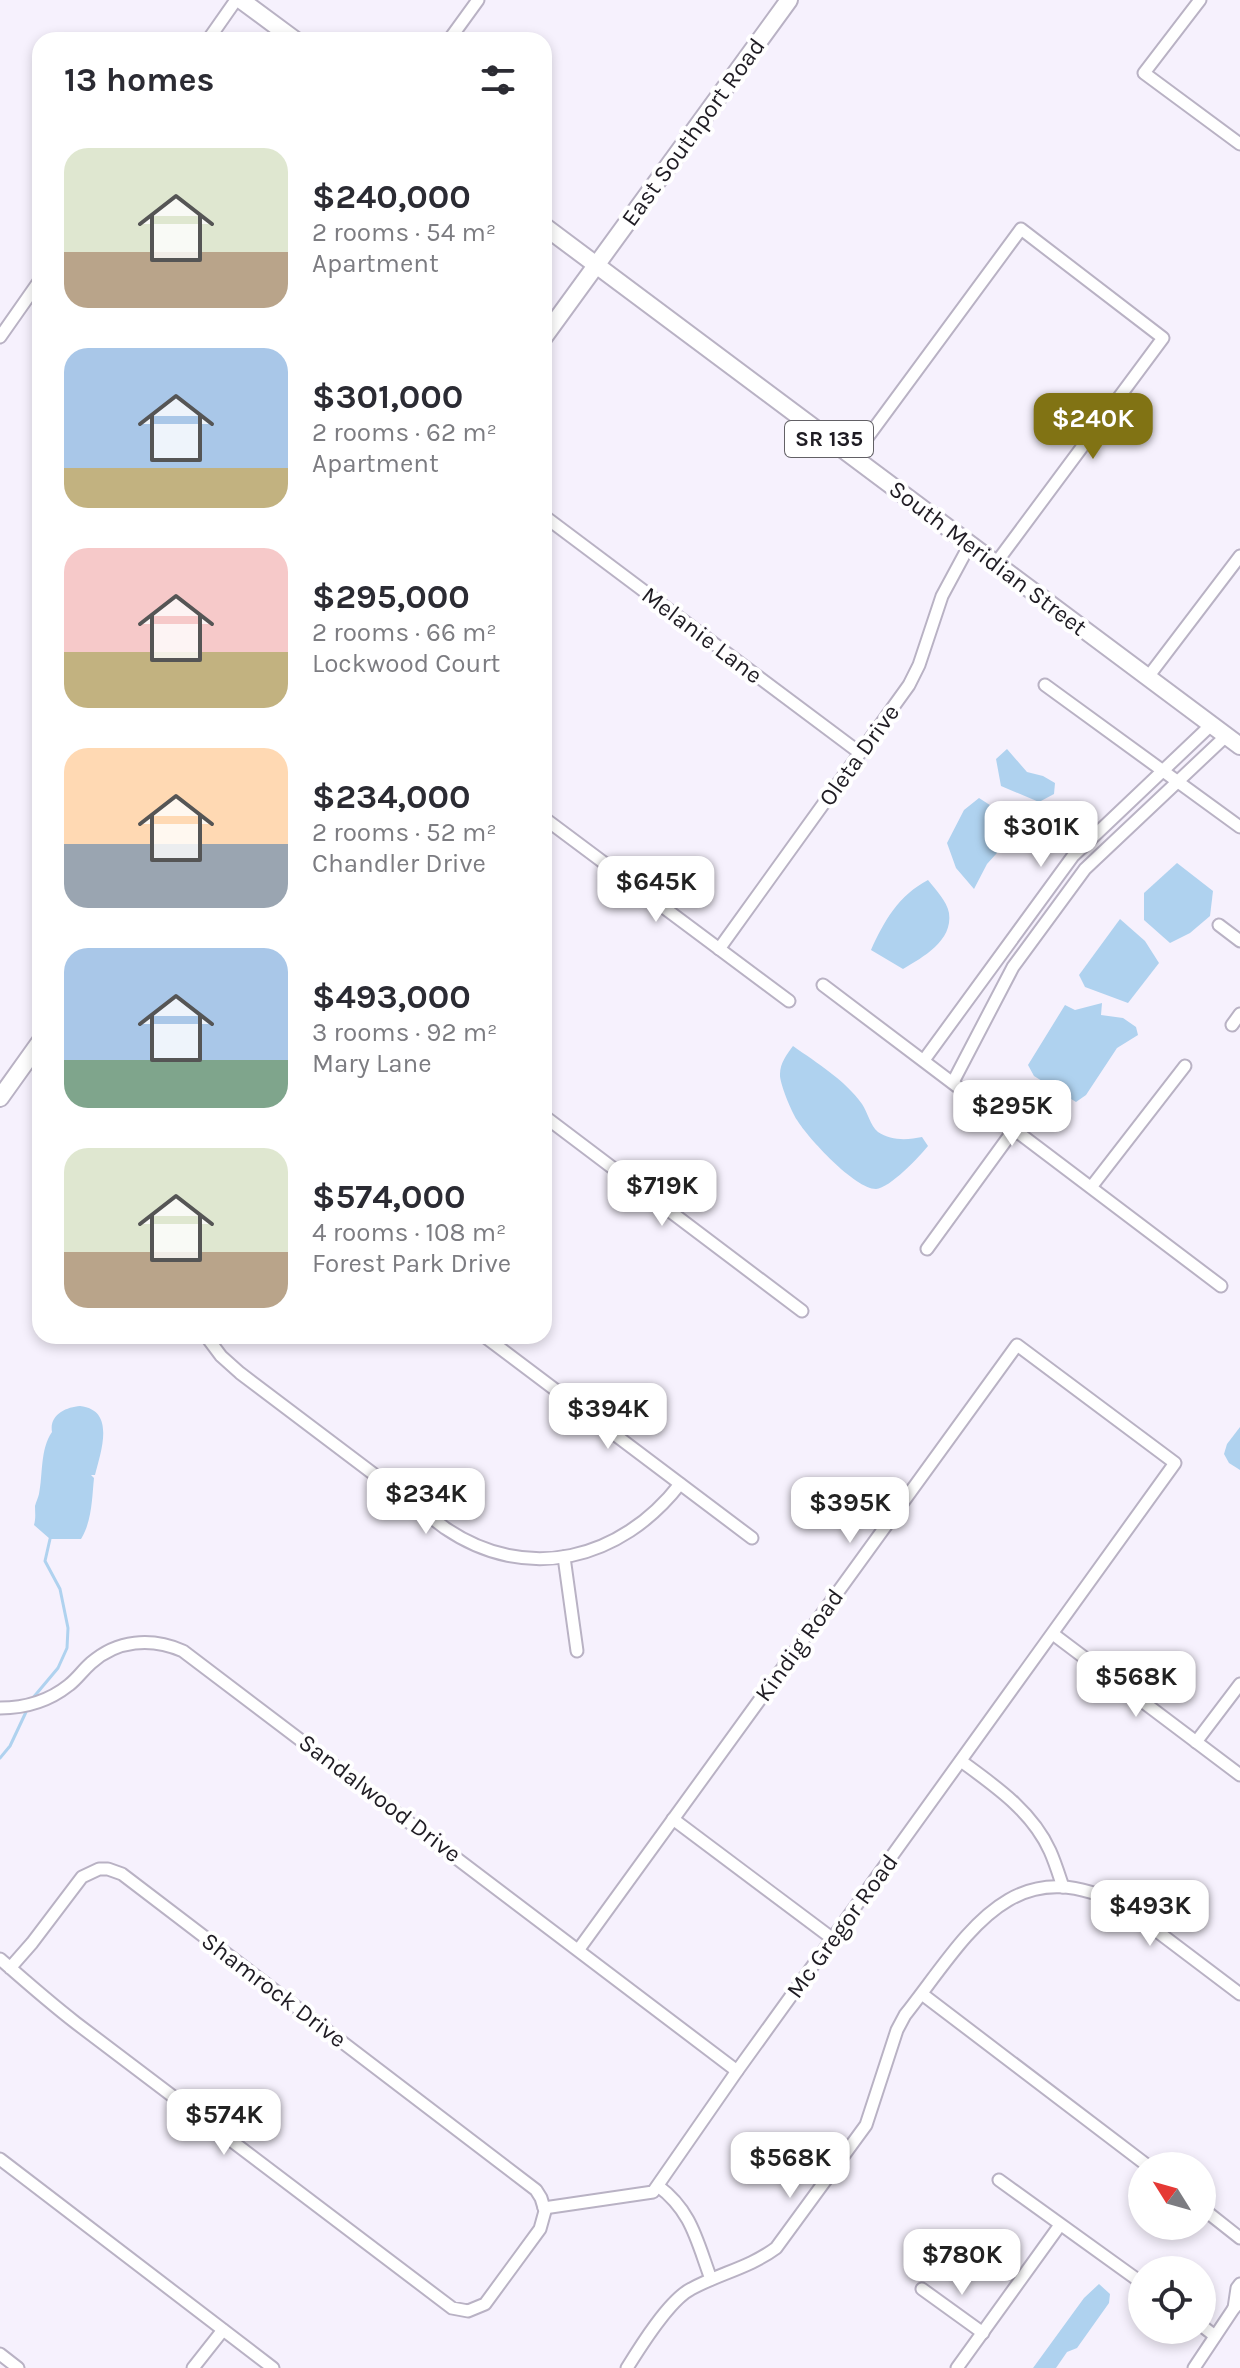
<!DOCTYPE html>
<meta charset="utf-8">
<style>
body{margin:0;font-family:Karla,sans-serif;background:#f7f7f7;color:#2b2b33;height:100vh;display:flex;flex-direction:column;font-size:30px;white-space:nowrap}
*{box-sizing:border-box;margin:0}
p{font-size:26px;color:#7c7c81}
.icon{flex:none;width:44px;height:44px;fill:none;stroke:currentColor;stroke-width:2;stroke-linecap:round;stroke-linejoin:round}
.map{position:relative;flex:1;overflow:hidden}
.sheet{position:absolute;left:32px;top:32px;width:520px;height:1312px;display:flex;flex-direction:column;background:#fff;border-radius:24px;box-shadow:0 4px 12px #0003}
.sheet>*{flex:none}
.needle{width:52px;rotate:307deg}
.fabs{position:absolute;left:1128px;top:2152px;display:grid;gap:16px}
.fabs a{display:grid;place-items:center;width:88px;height:88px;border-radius:50%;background:#fff;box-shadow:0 4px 12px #0003;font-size:40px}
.price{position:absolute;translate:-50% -68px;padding:0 18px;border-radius:16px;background:#fff;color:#222;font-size:26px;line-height:52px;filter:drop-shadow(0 2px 4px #0008)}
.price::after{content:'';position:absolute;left:50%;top:48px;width:24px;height:18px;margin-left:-12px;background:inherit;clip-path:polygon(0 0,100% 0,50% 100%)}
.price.on{background:#817314;color:#fff}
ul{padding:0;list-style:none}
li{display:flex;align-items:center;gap:24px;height:200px;padding:0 32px}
li span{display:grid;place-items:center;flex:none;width:224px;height:160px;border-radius:24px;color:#555}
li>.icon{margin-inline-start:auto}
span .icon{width:96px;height:96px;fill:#fffc;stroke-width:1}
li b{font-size:34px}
h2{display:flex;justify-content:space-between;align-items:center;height:96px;padding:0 32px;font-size:34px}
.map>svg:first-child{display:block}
.water{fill:#afd2ef}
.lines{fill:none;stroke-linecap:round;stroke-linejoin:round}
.stream{stroke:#afd2ef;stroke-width:3}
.street-casing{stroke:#b9b2c4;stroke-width:15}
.secondary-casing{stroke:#b9b2c4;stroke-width:20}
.primary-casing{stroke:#b9b2c4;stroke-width:20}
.street{stroke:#fff;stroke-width:11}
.secondary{stroke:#fff;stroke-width:16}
.primary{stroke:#fff;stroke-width:16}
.labels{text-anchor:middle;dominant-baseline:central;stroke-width:8;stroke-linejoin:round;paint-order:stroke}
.shield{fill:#fff;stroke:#626065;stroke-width:2}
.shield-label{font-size:22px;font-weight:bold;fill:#1f1c23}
.street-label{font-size:24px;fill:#1f1c23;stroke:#fff}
</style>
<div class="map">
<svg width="1240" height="2368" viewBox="0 0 1240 2368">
<rect width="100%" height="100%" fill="#f6f1fd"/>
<g class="water">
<path d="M1007 749 1027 772 1043 776 1055 783 1054 794 1039 802 1001 786 996 759Z"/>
<path d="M979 798 996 809 1014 828 1005 844 987 864 974 889 956 868 947 843 964 810Z"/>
<path d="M1177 863 1213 891 1210 916 1190 933 1170 943 1144 920V893Z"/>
<path d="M928 880C935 889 947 901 949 913 953 941 923 957 903 969L871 950C884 921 899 895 928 880Z"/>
<path d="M1120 919 1145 941 1159 963 1128 1003 1085 987 1079 975Z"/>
<path d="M1102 1003 1101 1015 1123 1018 1136 1027 1138 1035 1117 1048 1086 1095 1076 1102 1034 1076 1028 1065 1065 1005 1075 1010Z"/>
<path d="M793 1046C817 1063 845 1080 862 1104 868 1113 870 1125 878 1132 891 1141 908 1140 922 1137L928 1146C919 1157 890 1188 876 1189 855 1189 808 1138 797 1120 792 1113 779 1082 780 1074 780 1063 787 1054 793 1046Z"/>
<path d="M80 1406C116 1410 101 1451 95 1475H91L94 1478C92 1498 92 1521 81 1539H50L34 1525C36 1518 35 1513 35 1506 36 1502 38 1498 39 1494 43 1475 40 1449 52 1432 49 1415 66 1407 80 1406Z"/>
<path d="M1240 1427V1470L1229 1463 1224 1454 1227 1444Z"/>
<path d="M1099 2284 1110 2294 1109 2303 1077 2348 1067 2352 1056 2368H1033L1084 2298Z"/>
</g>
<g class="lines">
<g class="stream">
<path d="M32 1699 58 1668 67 1648 68 1628 60 1589 45 1561 50 1539"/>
<path d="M0 1758 10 1746 26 1712"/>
</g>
<g class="street-casing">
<g id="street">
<path d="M1200 0 1144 73 1240 144"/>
<path d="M208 40 236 0"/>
<path d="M449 40 478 0"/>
<path d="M0 337 40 280"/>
<path d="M853 457 1021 229 1163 338 996 563"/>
<path d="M544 516 860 753"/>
<path d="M1148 677 1240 556"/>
<path d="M1045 685 1240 827"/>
<path d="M544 818 789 1001"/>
<path d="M1219 925 1240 941"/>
<path d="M719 949 909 685 919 665 942 596 970 544"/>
<path d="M823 985 1221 1286"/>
<path d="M1232 1025 1240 1014"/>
<path d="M924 1060 1073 856 1211 725"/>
<path d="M953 1082 1013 967 1085 869 1226 736"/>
<path d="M544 1116 802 1311"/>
<path d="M1092 1186 1185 1066"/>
<path d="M927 1249 1015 1128"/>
<path d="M206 1336 221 1356 240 1373 445 1528C527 1584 621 1560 680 1484"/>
<path d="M484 1336 752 1538"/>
<path d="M564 1557 577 1651"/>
<path d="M1053 1634 1240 1775"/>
<path d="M0 1708C25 1708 49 1701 69 1685 77 1679 83 1670 91 1663 117 1640 151 1637 183 1651L737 2071"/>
<path d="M1196 1742 1240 1684"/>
<path d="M961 1761C995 1786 1032 1811 1050 1851 1055 1862 1059 1875 1063 1887"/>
<path d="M673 1819 833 1939"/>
<path d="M0 1959C25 1981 50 2003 76 2023L452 2308 468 2311 485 2304 540 2229 545 2211 541 2198 536 2190 122 1874 108 1869H99L82 1877 32 1943 10 1968"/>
<path d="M922 1994 1148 2166"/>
<path d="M0 2159 273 2368"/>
<path d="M999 2180 1142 2283"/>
<path d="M658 2186C692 2211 697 2242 711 2279"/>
<path d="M544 2208 653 2192 737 2071 1175 1463 1017 1345 579 1949"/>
<path d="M1202 2208 1240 2238"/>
<path d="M922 2289 983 2333"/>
<path d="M1234 2308 1237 2288 1240 2284"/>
<path d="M1202 2326 1215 2336"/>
<path d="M0 2354 18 2368"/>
<path d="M193 2368 223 2330"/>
<path d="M627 2368C640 2347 669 2300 691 2289 720 2273 749 2268 776 2248L866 2125 897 2030 905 2015C966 1938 1011 1845 1125 1907L1240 1994"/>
<path d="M957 2368 1060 2225"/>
<path d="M1194 2368 1234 2308 1240 2302"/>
</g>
</g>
<g class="secondary-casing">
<g id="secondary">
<path d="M544 337 789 0"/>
<path d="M0 1098 40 1042"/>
</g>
</g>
<g class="primary-casing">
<g id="primary">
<path d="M241 0 295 40"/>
<path d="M544 226 1240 746"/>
</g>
</g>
<use href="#street" class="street"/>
<use href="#secondary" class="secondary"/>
<use href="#primary" class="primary"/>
</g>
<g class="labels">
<rect class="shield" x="785" y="421" width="88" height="36" rx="6"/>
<g class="shield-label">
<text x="829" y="439">SR 135</text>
</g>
<g class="street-label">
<text transform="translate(693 132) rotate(-54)">East Southport Road</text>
<text transform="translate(988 558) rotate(37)">South Meridian Street</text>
<text transform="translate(702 635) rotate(37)">Melanie Lane</text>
<text transform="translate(859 755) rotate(-54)">Oleta Drive</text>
<text transform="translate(799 1645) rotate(-54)">Kindig Road</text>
<text transform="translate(380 1798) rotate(37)">Sandalwood Drive</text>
<text transform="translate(842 1926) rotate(-54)">Mc Gregor Road</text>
<text transform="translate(274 1990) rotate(37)">Shamrock Drive</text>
</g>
</g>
</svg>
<div class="fabs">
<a><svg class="needle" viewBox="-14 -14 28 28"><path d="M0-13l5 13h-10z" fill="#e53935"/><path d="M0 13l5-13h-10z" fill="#7c7c81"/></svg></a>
<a><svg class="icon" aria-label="locate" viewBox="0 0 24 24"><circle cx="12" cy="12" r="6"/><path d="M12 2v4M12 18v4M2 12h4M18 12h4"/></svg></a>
</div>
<b class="price on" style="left:1093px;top:461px">$240K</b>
<b class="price" style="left:1041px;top:869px">$301K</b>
<b class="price" style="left:656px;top:924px">$645K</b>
<b class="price" style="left:1012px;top:1148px">$295K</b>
<b class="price" style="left:662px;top:1228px">$719K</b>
<b class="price" style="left:608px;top:1451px">$394K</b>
<b class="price" style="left:426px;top:1536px">$234K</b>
<b class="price" style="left:850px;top:1545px">$395K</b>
<b class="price" style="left:1136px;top:1719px">$568K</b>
<b class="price" style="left:1150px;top:1948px">$493K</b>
<b class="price" style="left:224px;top:2157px">$574K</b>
<b class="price" style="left:790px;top:2200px">$568K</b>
<b class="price" style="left:962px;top:2297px">$780K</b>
<section class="sheet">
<h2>13 homes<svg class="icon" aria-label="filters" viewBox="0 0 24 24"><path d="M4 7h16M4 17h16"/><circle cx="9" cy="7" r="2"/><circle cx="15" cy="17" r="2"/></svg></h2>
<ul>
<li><span style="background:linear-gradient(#dfe7d0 65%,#b9a48a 0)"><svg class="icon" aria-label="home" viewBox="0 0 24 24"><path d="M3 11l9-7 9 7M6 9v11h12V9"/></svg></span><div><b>$240,000</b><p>2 rooms · 54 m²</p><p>Apartment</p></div></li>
<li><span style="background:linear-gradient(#a9c7e8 75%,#c2b280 0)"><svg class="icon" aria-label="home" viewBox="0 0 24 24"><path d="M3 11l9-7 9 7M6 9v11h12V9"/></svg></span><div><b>$301,000</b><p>2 rooms · 62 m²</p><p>Apartment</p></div></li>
<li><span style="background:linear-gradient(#f6c9c9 65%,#c2b280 0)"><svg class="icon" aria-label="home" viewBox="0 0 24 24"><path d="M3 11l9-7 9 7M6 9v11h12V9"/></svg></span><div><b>$295,000</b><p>2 rooms · 66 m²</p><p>Lockwood Court</p></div></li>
<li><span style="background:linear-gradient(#ffd9b3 60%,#9aa5b1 0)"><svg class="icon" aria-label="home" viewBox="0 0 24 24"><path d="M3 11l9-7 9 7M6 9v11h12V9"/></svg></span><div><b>$234,000</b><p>2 rooms · 52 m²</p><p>Chandler Drive</p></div></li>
<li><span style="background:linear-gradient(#a9c7e8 70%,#7fa58c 0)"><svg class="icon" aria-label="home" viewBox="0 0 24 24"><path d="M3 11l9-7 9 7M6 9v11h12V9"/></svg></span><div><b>$493,000</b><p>3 rooms · 92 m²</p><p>Mary Lane</p></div></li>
<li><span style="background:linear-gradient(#dfe7d0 65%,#b9a48a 0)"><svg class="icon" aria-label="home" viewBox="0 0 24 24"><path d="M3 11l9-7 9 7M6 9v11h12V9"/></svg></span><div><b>$574,000</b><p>4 rooms · 108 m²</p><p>Forest Park Drive</p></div></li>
</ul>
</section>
</div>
